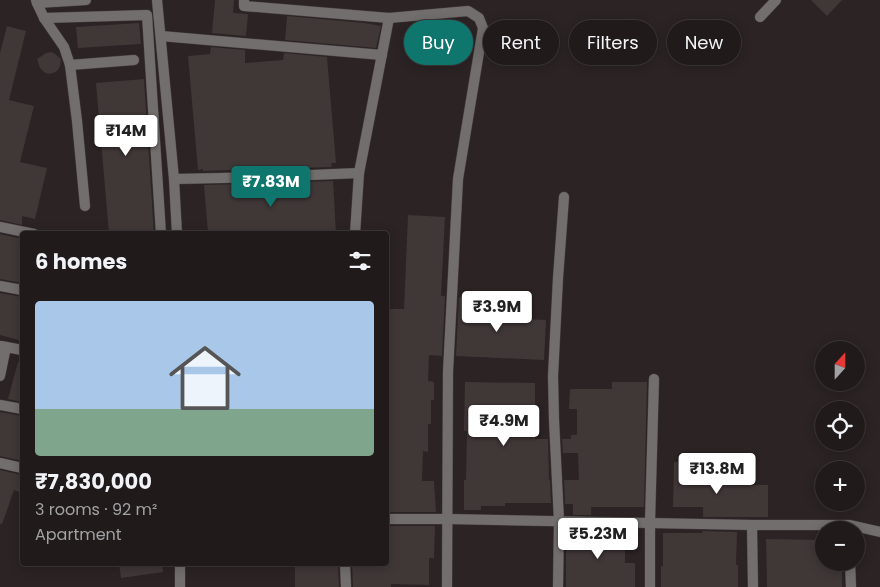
<!DOCTYPE html>
<meta charset="utf-8">
<style>
body{margin:0;font-family:Poppins,sans-serif;background:#282324;color:#f1f3f6;height:100vh;display:flex;flex-direction:column;font-size:19px;white-space:nowrap}
*{box-sizing:border-box;margin:0}
p{font-size:16px;color:#a2a1a3}
.icon{flex:none;width:28px;height:28px;fill:none;stroke:currentColor;stroke-width:2;stroke-linecap:round;stroke-linejoin:round}
.map{position:relative;flex:1;overflow:hidden}
.details{position:absolute;left:20px;top:231px;width:369px;height:335px;display:flex;flex-direction:column;background:#201a1b;border-radius:5px;box-shadow:0 2px 12px #0003,0 0 0 1px #3d383a}
.details>*{flex:none}
.banner{position:absolute;left:404px;top:20px;width:401px;height:45px;display:flex;gap:10px}
.needle{width:32px;rotate:21deg}
.controls{position:absolute;left:815px;top:341px;display:grid;gap:10px}
.controls a{display:grid;place-items:center;width:50px;height:50px;border-radius:50%;background:#201a1b;box-shadow:0 2px 12px #0003,0 0 0 1px #3d383a;font-size:25px}
.price{position:absolute;translate:-50% -42px;padding:0 11px;border-radius:5px;background:#fff;color:#222;font-size:16px;line-height:32px;filter:drop-shadow(0 1px 2px #0008)}
.price::after{content:'';position:absolute;left:50%;top:30px;width:15px;height:11px;margin-left:-8px;background:inherit;clip-path:polygon(0 0,100% 0,50% 100%)}
.price.active{background:#0f766e;color:#fff}
ul{padding:0;list-style:none}
li{display:grid;align-content:center;gap:10px;height:265px;padding:0 15px}
li span{display:grid;place-items:center;height:155px;border-radius:5px;color:#555}
li>.icon{margin-inline-start:auto}
span .icon{width:90px;height:90px;fill:#fffc;stroke-width:1}
li b{font-size:21px}
h2{display:flex;justify-content:space-between;align-items:center;height:60px;padding:0 15px;font-size:21px}
.tag{padding:0 18px;border-radius:22px;background:#201a1b;box-shadow:0 2px 12px #0003,0 0 0 1px #3d383a;font-size:18px;line-height:45px}
.tag.active{background:#0f766e;color:#fff}
.map>svg:first-child{display:block}
.building{fill:#403737}
.lines{fill:none;stroke-linecap:round;stroke-linejoin:round}
.minor-casing{stroke:#463e3f;stroke-width:11}
.minor{stroke:#736e6e;stroke-width:10}
</style>
<div class="map">
<svg width="880" height="587" viewBox="0 0 880 587">
<rect width="100%" height="100%" fill="#2b2324"/>
<g class="building">
<path d="M215 0H234L233 13 248 14 246 36 212 33Z"/>
<path d="M811 0H842L827 16Z"/>
<path d="M287 16 365 23 381 26 376 48 285 40Z"/>
<path d="M139 23 141 44 78 48 76 27Z"/>
<path d="M7 26 26 31 9 100 34 106 20 162 47 168 35 219 22 216V225L0 220V53Z"/>
<path d="M211 47 245 50V63L283 60 284 53 327 57 336 163H331L332 167 203 171V169L198 170 188 56 210 54Z"/>
<path d="M51 52 55 54 61 59 60 66 57 71 53 73 48 74 44 72 40 68 37 59 46 53Z"/>
<path d="M144 79 154 234H109L96 83Z"/>
<path d="M333 181 336 234H227V231L208 233 204 185Z"/>
<path d="M408 215 445 217 441 296H445L442 356 429 355 428 381 434 382V400H431V424H428V452L423 451 422 481H434L436 512H386V309H404Z"/>
<path d="M0 234 22 239V283L0 279Z"/>
<path d="M0 293 22 297V341L0 335Z"/>
<path d="M459 297 501 300 500 318 546 320 544 360 456 356Z"/>
<path d="M18 362 22 363V402L8 399Z"/>
<path d="M465 382 535 383V439H548L549 480H550L551 503H505V506H481V510H464V480H466L467 431H464Z"/>
<path d="M612 382H647L644 507H591V515H573V504H565L564 480H579L578 453H563L562 439H571V435H577V409H569L570 389H612Z"/>
<path d="M0 412 22 416V461L0 456Z"/>
<path d="M674 462H700V484L768 485V517H703V507H673Z"/>
<path d="M0 470 22 475V493L14 490 2 524H0Z"/>
<path d="M386 526H435L434 558H429V585L391 584V587H353L352 564H386Z"/>
<path d="M573 528 591 529V531L625 532V563H635V587H566V535H573Z"/>
<path d="M703 531 737 532 736 565H738V587H661V566H663V533H702Z"/>
<path d="M766 539 824 540V562H842V587H767Z"/>
<path d="M119 564H162L163 572 121 578Z"/>
<path d="M295 564H338L339 587H295Z"/>
</g>
<g class="lines">
<g class="minor-casing">
<g id="minor">
<path d="M36 0 37 3 86 0"/>
<path d="M157 0 174 179 177 234"/>
<path d="M244 0V6L389 18 468 11 479 18 483 28 458 179 448 372 447 587"/>
<path d="M37 3 44 18 64 47 70 65 77 121 85 206"/>
<path d="M760 17 776 0"/>
<path d="M44 18 147 15 161 234"/>
<path d="M161 36 382 55"/>
<path d="M70 65 134 60"/>
<path d="M174 179 264 177 359 173"/>
<path d="M0 227 34 234"/>
<path d="M355 234 359 173 389 18"/>
<path d="M0 286 22 290"/>
<path d="M1 346 22 350"/>
<path d="M0 376 6 347"/>
<path d="M0 405 22 409"/>
<path d="M0 463 22 468"/>
<path d="M386 519H448L752 525H850L880 532"/>
<path d="M752 525 753 587"/>
<path d="M850 562 851 587"/>
<path d="M180 564V587"/>
<path d="M345 564 346 587"/>
<path d="M558 587 559 521 554 420 553 376 558 278 564 197"/>
<path d="M650 587V522L654 379"/>
</g>
</g>
<use href="#minor" class="minor"/>
</g>
</svg>
<div class="controls">
<a><svg class="needle" viewBox="-14 -14 28 28"><path d="M0-13l5 13h-10z" fill="#e53935"/><path d="M0 13l5-13h-10z" fill="#a2a1a3"/></svg></a>
<a><svg class="icon" aria-label="locate" viewBox="0 0 24 24"><circle cx="12" cy="12" r="6"/><path d="M12 2v4M12 18v4M2 12h4M18 12h4"/></svg></a>
<a>+</a>
<a>−</a>
</div>
<b class="price" style="left:126px;top:157px">₹14M</b>
<b class="price active" style="left:271px;top:208px">₹7.83M</b>
<b class="price" style="left:497px;top:333px">₹3.9M</b>
<b class="price" style="left:504px;top:447px">₹4.9M</b>
<b class="price" style="left:717px;top:495px">₹13.8M</b>
<b class="price" style="left:598px;top:560px">₹5.23M</b>
<div class="banner">
<a class="tag active">Buy</a>
<a class="tag">Rent</a>
<a class="tag">Filters</a>
<a class="tag">New</a>
</div>
<section class="details">
<h2>6 homes<svg class="icon" aria-label="filters" viewBox="0 0 24 24"><path d="M4 7h16M4 17h16"/><circle cx="9" cy="7" r="2"/><circle cx="15" cy="17" r="2"/></svg></h2>
<ul>
<li><span style="background:linear-gradient(#a9c7e8 70%,#7fa58c 0)"><svg class="icon" aria-label="home" viewBox="0 0 24 24"><path d="M3 11l9-7 9 7M6 9v11h12V9"/></svg></span><div><b>₹7,830,000</b><p>3 rooms · 92 m²</p><p>Apartment</p></div></li>
</ul>
</section>
</div>
